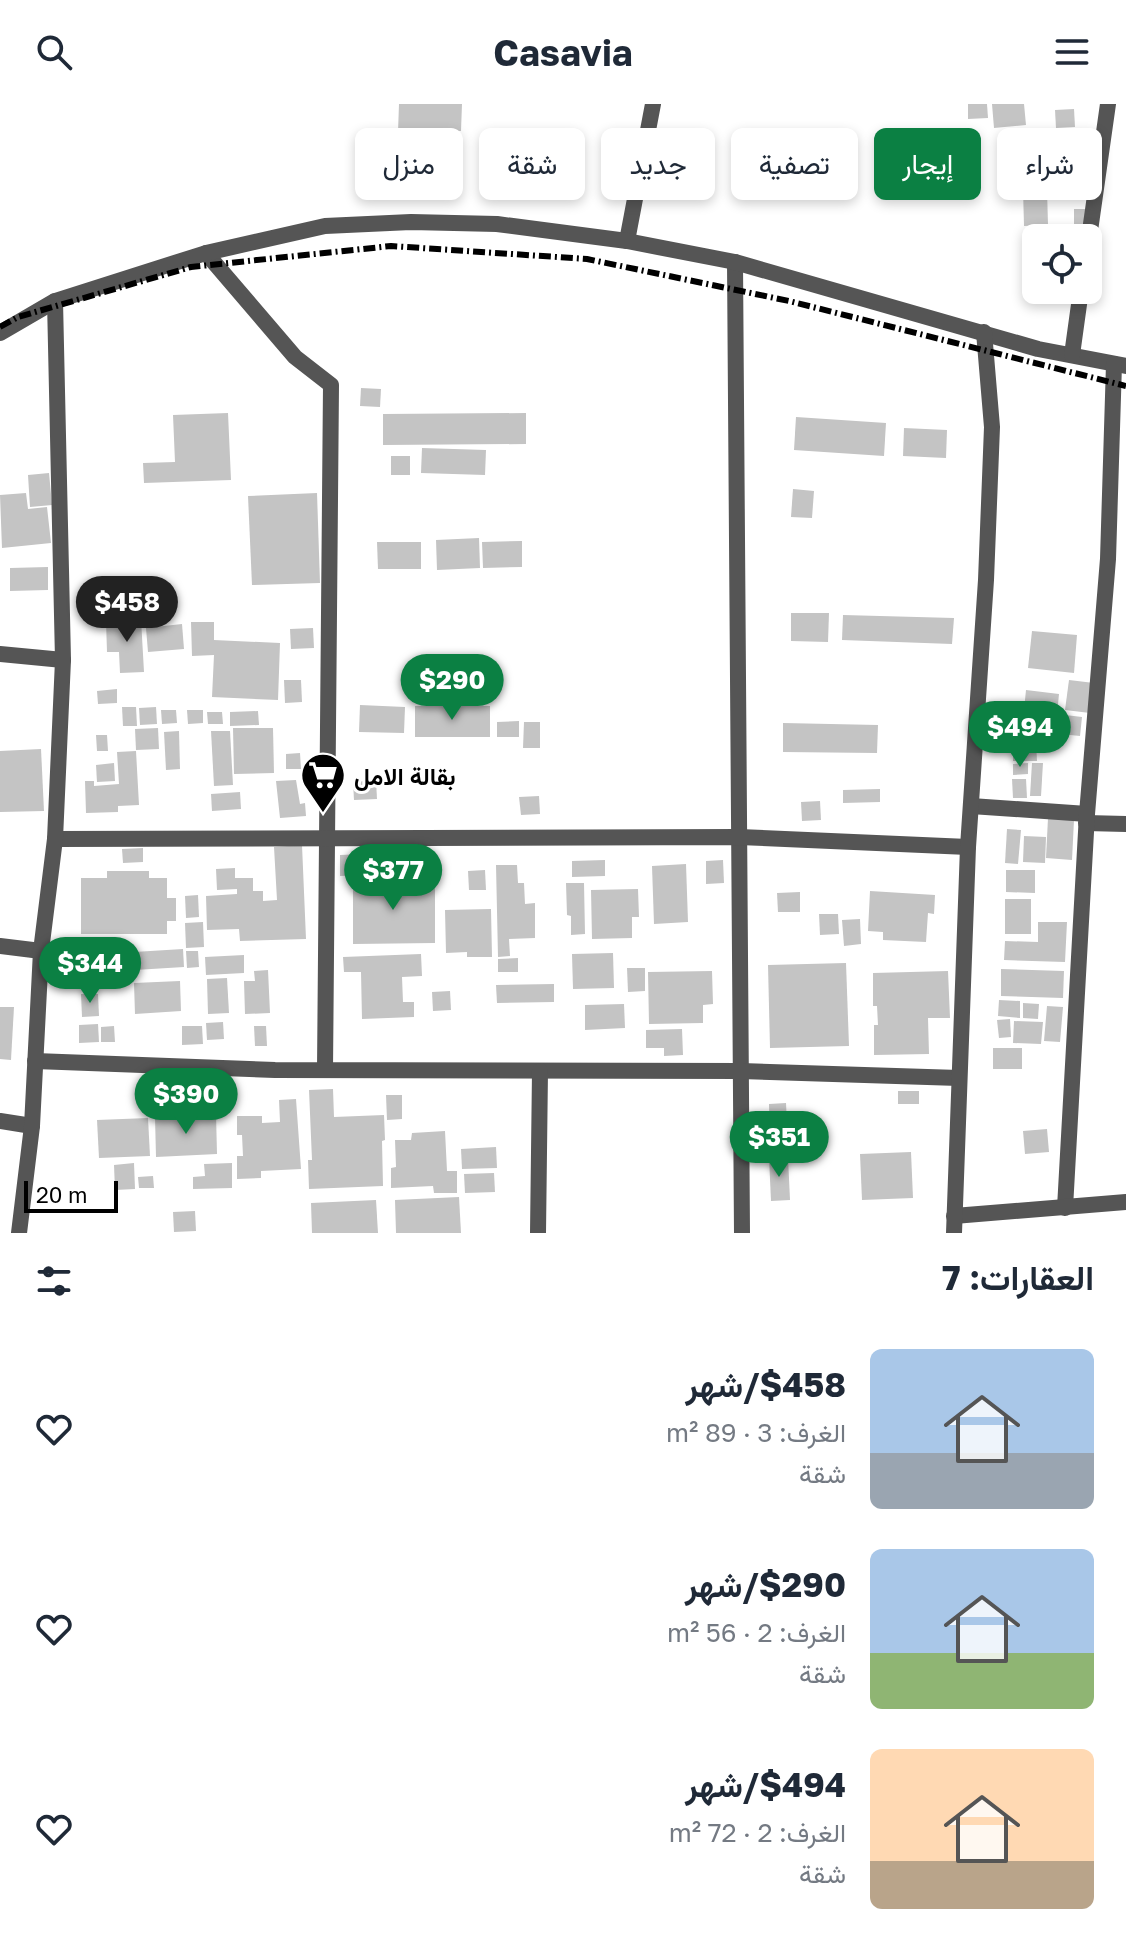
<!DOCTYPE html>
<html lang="ar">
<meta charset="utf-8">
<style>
body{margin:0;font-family:"Golos Text",Vazirmatn,sans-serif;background:#f2f2f3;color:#1f2937;direction:rtl;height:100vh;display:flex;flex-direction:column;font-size:30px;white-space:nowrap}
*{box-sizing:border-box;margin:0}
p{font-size:26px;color:#747a83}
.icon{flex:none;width:44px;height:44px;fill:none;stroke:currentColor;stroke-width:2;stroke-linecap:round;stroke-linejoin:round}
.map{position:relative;height:1129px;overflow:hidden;direction:ltr}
.panel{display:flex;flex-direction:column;background:#fff;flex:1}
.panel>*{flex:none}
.top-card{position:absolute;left:24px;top:24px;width:1078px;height:72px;direction:rtl;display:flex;gap:16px}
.fabs{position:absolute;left:1022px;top:120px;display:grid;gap:16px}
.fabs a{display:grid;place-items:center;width:80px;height:80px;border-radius:12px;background:#fff;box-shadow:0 4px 12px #0003;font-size:40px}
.scale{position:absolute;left:24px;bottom:20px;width:94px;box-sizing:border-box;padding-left:8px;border:4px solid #000;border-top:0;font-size:22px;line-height:28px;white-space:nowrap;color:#000;-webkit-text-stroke:6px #fff;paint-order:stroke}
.price{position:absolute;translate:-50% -68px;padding:0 18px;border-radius:28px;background:#0b8043;color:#fff;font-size:26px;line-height:52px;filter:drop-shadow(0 2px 4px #0008)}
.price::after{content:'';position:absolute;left:50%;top:48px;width:24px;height:18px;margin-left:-12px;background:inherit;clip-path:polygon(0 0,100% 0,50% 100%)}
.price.on{background:#222;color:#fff}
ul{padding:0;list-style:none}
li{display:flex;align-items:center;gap:24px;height:200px;padding:0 32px}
li span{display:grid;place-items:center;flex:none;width:224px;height:160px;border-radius:12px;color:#555}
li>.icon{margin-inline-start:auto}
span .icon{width:96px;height:96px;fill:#fffc;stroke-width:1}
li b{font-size:34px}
h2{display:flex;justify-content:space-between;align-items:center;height:96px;padding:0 32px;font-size:34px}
.pill{padding:0 28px;border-radius:12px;background:#fff;box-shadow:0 4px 12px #0003;font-size:28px;line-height:72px}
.pill.on{background:#0b8043;color:#fff}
header{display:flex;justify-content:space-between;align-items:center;height:104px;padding:0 32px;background:#fff;font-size:36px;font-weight:700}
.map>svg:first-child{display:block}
.building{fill:#c4c4c4}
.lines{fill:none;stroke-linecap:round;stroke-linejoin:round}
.minor{stroke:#555;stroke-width:16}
.rail{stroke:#000;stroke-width:6;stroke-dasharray:12 4 2 4;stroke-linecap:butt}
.labels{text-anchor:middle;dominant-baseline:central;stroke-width:6;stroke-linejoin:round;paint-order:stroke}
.poi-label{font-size:24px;font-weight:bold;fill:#000;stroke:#fff;text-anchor:start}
</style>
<header><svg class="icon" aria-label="menu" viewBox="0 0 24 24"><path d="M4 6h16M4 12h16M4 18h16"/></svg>Casavia<svg class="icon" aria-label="search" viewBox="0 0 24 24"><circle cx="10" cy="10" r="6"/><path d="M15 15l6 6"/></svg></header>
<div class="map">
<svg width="1126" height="1129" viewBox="0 0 1126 1129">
<rect width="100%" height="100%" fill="#fff"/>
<g class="building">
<path d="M399 0H462L461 27H438L437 58 397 56Z"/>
<path d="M968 0H987L988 14 968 15Z"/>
<path d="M992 0H1024L1026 21 994 24Z"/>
<path d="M1074 5 1075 23 1056 24 1055 6Z"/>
<path d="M1048 31 1050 52 1075 50 1077 69 1032 74 1028 32Z"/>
<path d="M1023 85H1047L1048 121 1024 122Z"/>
<path d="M1074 105H1091L1090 125H1074Z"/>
<path d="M361 284 381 285 380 303 360 302Z"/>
<path d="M228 309 231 376 144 379 143 359 175 358 173 311Z"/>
<path d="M526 309V340L383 341V310Z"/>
<path d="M796 313 886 319 884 352 794 346Z"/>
<path d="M904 324 947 326 946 354 903 352Z"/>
<path d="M422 344 486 346 485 371 421 369Z"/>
<rect x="391" y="352" width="19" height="19"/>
<path d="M49 369 52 401 30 403 28 371Z"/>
<path d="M793 385 814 387 812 414 791 413Z"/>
<path d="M26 389 28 405 47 403 51 439 2 444 0 391Z"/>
<path d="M317 389 320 479 252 481 248 392Z"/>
<path d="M479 434 480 464 437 466 436 436Z"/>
<path d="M522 437V463L483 464 482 438Z"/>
<path d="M377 438H421V465H378Z"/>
<path d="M48 463V486L10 487V464Z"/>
<path d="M791 509H829L828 538 791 537Z"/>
<path d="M843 511 954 514 952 540 842 536Z"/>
<path d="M141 515 144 568 120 569 119 548H107L106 517Z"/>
<path d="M191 518H214V536L280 539 278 596 212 593 214 551 192 552Z"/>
<path d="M182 520 184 545 148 548 146 524Z"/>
<path d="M313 524 314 544 291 545 290 525Z"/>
<path d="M1032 527 1077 531 1074 569 1028 564Z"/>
<path d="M284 576H301L302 598 285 599Z"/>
<path d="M1069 576 1094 579 1090 609 1065 606Z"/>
<path d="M117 585V599L98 600 97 587Z"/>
<path d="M1026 586 1059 590 1057 610 1082 613 1080 632 1022 626Z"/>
<path d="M360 601 405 603 404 629 359 628Z"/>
<rect x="415" y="602" width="75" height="31"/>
<path d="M122 603H136L137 622H123Z"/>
<path d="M156 603 157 620 140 621 139 604Z"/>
<path d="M161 606H176L177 619 162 620Z"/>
<path d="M187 606H203V619L188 620Z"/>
<path d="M258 607 259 621 230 622V608Z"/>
<path d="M207 608H222L223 620H208Z"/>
<path d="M519 617V633H497V618Z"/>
<path d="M524 618H540V644H523Z"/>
<path d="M783 619 878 621 877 649 783 648Z"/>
<path d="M158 624 159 645 136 646 135 625Z"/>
<path d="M233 624H273L274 669 234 670Z"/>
<path d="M179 627 180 665 166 666 164 628Z"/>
<path d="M211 627H230L233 681 214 682Z"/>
<path d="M96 631H107L108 647H97Z"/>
<path d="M1036 638 1037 657H1013V639Z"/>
<path d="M41 645 44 707 0 708V647Z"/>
<path d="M136 647 139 701 118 702V708L86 709 85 677H94V682L119 680 117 648Z"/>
<path d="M300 649 301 665H286V650Z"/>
<path d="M114 659 115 677 97 678 96 661Z"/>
<path d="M1028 659V670L1013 671V660Z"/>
<path d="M1032 659H1043L1041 692H1030Z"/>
<path d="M1012 675H1026L1027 694H1013Z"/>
<path d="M296 676 300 700 305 699 306 712 280 714 276 677Z"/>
<path d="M376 676 377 695 354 696 353 678Z"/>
<path d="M880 685V698L843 699V686Z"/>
<path d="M240 688 241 705 212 707 211 690Z"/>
<path d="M539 692 540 710 521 711 519 693Z"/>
<path d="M820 697 821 716 802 717 801 698Z"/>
<path d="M1048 714 1074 716 1072 756 1046 754Z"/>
<path d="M1007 725 1021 726 1018 760 1005 759Z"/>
<path d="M1024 732 1046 733 1045 759 1023 758Z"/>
<path d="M302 741 306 835 240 837 239 825 207 826 206 792 237 790V785L217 786 216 765 235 764V774H253V787H263V797L277 796 274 743Z"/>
<path d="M143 744V758L123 759 122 745Z"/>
<path d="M364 750 365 771 340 772V751Z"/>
<path d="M605 756V772L572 773V757Z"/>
<path d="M723 756 724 779 706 780V757Z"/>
<path d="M686 760 688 818 654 820 652 762Z"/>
<path d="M496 761H517L518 779H524L525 800 535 799V834L509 835 510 852 498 853Z"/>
<path d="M485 766 486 786H469L468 767Z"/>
<path d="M1006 766H1035V789L1006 788Z"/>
<path d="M107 767H149V774H167V794H176V817H167V830H81V774H107Z"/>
<path d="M417 775V785H435V839L353 840V776Z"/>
<path d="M566 779H584L585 830 571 831V812L567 811Z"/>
<path d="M638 785 639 813H632V834L592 835 591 786Z"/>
<path d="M870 787 935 791 934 810 928 809 926 838 883 836V828L868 827Z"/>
<path d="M800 788V808H778L777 789Z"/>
<path d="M198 791 199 813 186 814 185 792Z"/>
<rect x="1005" y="795" width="26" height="35"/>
<path d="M491 805 492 853H467V848L446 849 445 806Z"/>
<path d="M819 810H838L839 830 820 831Z"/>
<path d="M860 815 861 840 844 842 842 816Z"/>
<path d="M203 818 204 843 186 844 185 819Z"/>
<path d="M1038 818H1067L1065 858 1004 856 1005 837 1038 838Z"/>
<path d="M183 845 184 863 135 866 134 848Z"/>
<path d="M186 847H198L199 863 187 864Z"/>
<path d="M613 849 614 884 573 885 572 850Z"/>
<path d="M421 850 422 872 402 873 403 898H414V913L362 915 361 868H344L343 853Z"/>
<path d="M244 851V869L206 871 205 853Z"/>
<path d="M518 854V868H498V855Z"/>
<path d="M846 859 849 942 770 944 768 861Z"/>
<path d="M627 864H645V887L628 888Z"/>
<path d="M1001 865 1064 867 1063 894 1001 892Z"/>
<path d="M268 866 270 909 245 910 244 877H255L254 867Z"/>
<path d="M712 867 713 900 703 901V919L649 920 648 868Z"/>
<path d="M948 867 950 914H928L929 950 874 951V921H878L877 902H873V869Z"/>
<path d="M227 874 229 909 208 910 207 875Z"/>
<path d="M180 877 181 907 135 910 134 879Z"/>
<path d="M554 880V898L497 899 496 881Z"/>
<path d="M450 887 451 906 433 907 432 888Z"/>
<path d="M81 890H98L99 912 82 913Z"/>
<path d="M999 896 1020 897V914L998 912Z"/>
<path d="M1023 899 1039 900 1038 915 1023 914Z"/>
<path d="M624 900 625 924 585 926V901Z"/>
<path d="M1047 902 1063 903 1060 938 1044 937Z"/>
<path d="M0 903H14L11 956 0 955Z"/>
<path d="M1010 915 1011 933 999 934 997 916Z"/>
<path d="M1014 917 1043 918 1041 940 1013 939Z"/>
<path d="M223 918 224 935 207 936 206 919Z"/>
<path d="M98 920 99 938 79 939V921Z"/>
<path d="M114 922 115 938H101V923Z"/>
<path d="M182 922H202L203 940 182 941Z"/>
<path d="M254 922H266L267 942H255Z"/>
<path d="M682 925 683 951 664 952V944H646V926Z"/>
<rect x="993" y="944" width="29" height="21"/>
<path d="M333 985 334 1013 384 1011 385 1036 382 1037 383 1082 309 1085 308 1056H312L309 986Z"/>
<rect x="898" y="987" width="21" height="13"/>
<path d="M386 991H402V1015L387 1016Z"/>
<path d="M296 995 301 1065 261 1067V1074L237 1075V1052H243L242 1031H237V1012H262V1019L280 1018 279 996Z"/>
<path d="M786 999 788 1039 770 1040 769 1000Z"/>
<path d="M216 1010 217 1050 156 1053 155 1013Z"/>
<path d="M148 1014 150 1052 99 1054 97 1016Z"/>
<path d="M1047 1025 1049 1048 1025 1050 1023 1027Z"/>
<path d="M445 1027 447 1067H457V1089H434L433 1082 391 1084V1064L396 1063 395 1036H411L412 1029Z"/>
<path d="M496 1043 497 1064 462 1065 461 1045Z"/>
<path d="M911 1048 913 1094 862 1096 860 1050Z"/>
<path d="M769 1053H788L790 1096 771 1097Z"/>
<path d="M134 1059 135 1085 115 1086 114 1061Z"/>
<path d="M232 1059V1084L193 1085V1073L205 1072 204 1060Z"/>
<path d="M494 1069 495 1088 465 1089 464 1070Z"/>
<path d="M153 1072 154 1084H139L138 1073Z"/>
<path d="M459 1093 461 1129H396L395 1096Z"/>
<path d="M376 1096 378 1129H312L311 1099Z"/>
<path d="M195 1107 196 1127 174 1128 173 1108Z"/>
</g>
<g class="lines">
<g class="minor">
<path d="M627 137 653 0"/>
<path d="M1088 141 1108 0"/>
<path d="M206 149 295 253 331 281 325 966"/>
<path d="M735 158 742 1129"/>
<path d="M0 229 55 197 206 149 325 122 411 118 497 120 627 137 735 158 1038 245 1126 262"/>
<path d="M1072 251 1081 186"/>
<path d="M0 550 63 556"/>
<path d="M971 702 1087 710"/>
<path d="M1086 719 1126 720"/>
<path d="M55 735 739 733 968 743"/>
<path d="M0 842 41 847"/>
<path d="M35 957 275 966 741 967 959 974"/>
<path d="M0 1017 32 1022"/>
<path d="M1065 1104 1087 710 1108 455 1114 260"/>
<path d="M954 1112 1126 1098"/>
<path d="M19 1129 32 1022 41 847 55 735 63 556 55 197"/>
<path d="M538 1129 540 967"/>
<path d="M954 1129 968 743 986 476 992 323 984 228"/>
</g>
<path class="rail" d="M0 223 18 213 191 163 391 142 587 155 789 197 1126 282"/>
</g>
<defs>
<g id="supermarket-pin" transform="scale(2.3)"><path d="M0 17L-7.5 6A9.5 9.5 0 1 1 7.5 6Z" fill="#000" stroke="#fff"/><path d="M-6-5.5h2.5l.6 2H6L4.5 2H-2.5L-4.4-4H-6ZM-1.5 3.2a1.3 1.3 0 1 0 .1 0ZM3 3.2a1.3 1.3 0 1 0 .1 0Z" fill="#fff"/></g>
</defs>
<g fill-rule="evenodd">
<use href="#supermarket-pin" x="323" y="671"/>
</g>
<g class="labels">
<g class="poi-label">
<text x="354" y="671">بقالة الامل</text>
</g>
</g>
</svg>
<div class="fabs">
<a><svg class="icon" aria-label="locate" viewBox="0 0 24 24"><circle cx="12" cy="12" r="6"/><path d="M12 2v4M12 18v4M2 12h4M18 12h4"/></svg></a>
</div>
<div class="scale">20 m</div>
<b class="price on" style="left:127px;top:540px">$458</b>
<b class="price" style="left:452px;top:618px">$290</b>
<b class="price" style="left:1020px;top:665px">$494</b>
<b class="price" style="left:393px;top:808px">$377</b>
<b class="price" style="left:90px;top:901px">$344</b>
<b class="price" style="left:186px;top:1032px">$390</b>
<b class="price" style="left:779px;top:1075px">$351</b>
<div class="top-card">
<a class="pill">شراء</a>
<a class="pill on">إيجار</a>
<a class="pill">تصفية</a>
<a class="pill">جديد</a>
<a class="pill">شقة</a>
<a class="pill">منزل</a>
</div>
</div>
<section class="panel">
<h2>العقارات: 7<svg class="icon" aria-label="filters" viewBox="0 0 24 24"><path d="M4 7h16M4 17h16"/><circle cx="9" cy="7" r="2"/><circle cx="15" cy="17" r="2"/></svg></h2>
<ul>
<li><span style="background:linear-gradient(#a9c7e8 65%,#9aa5b1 0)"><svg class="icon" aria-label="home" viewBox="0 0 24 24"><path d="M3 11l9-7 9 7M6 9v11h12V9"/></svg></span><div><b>$458/شهر</b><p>الغرف: 3 · 89 m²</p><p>شقة</p></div><svg class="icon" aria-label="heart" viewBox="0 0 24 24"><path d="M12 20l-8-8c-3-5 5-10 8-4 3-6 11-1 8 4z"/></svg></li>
<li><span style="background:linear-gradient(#a9c7e8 65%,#8fb573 0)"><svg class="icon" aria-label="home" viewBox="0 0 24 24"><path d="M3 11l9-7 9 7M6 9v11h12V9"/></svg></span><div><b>$290/شهر</b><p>الغرف: 2 · 56 m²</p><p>شقة</p></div><svg class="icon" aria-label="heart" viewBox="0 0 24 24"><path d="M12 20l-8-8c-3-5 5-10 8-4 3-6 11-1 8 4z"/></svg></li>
<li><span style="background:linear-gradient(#ffd9b3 70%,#b9a48a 0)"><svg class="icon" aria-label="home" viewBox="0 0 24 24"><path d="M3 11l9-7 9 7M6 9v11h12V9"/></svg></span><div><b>$494/شهر</b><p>الغرف: 2 · 72 m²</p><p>شقة</p></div><svg class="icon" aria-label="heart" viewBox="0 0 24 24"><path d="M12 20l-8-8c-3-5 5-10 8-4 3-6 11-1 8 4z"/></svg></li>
</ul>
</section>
